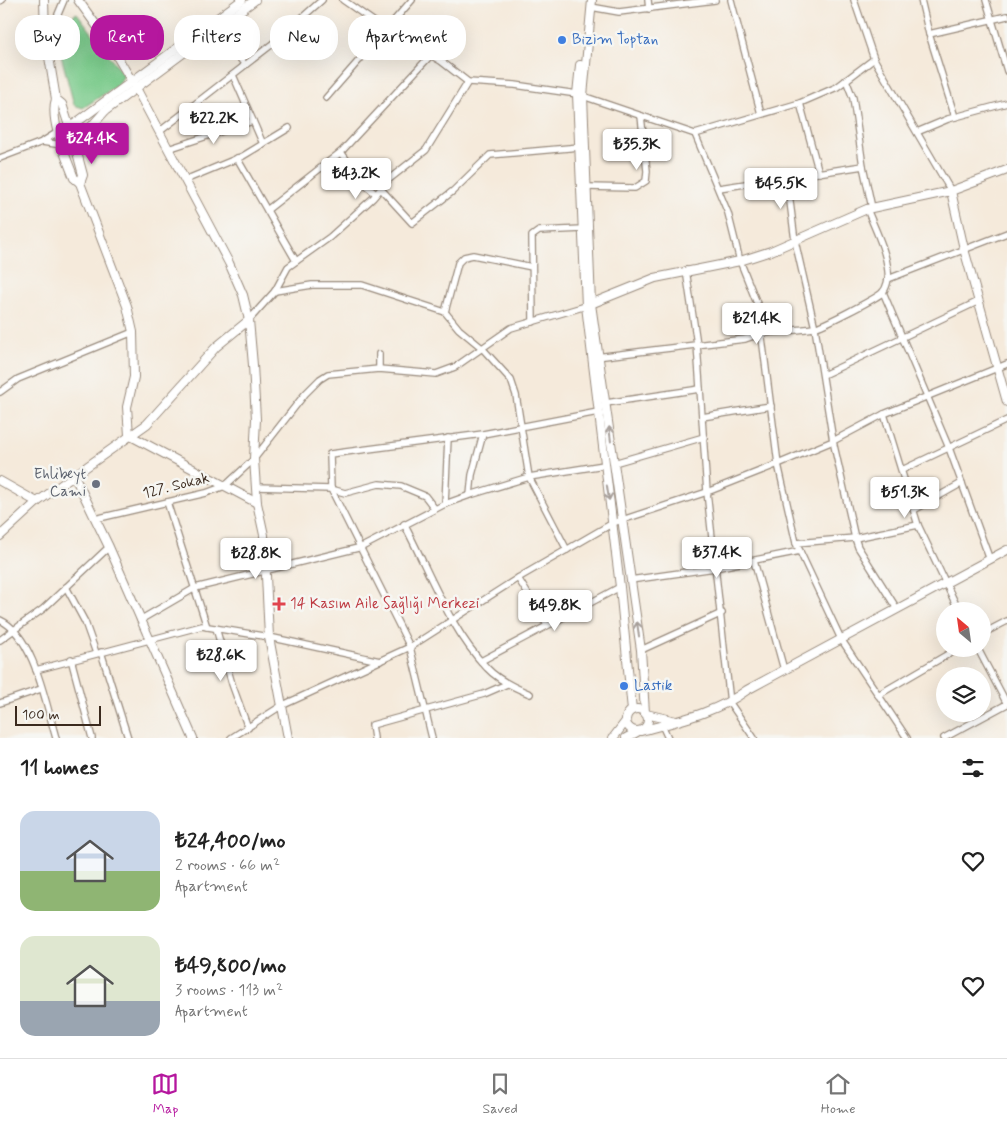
<!DOCTYPE html>
<meta charset="utf-8">
<style>
body{margin:0;font-family:Mynerve,sans-serif;background:#f2f2f2;color:#222;height:100vh;display:flex;flex-direction:column;font-size:19px;white-space:nowrap}
*{box-sizing:border-box;margin:0}
p{font-size:16px;color:#767676}
.icon{flex:none;width:28px;height:28px;fill:none;stroke:currentColor;stroke-width:2;stroke-linecap:round;stroke-linejoin:round}
.map{position:relative;height:738px;overflow:hidden}
.drawer{display:flex;flex-direction:column;background:#fff;flex:1}
.drawer>*{flex:none}
.guide{position:absolute;left:15px;top:15px;width:500px;height:45px;display:flex;gap:10px}
.needle{width:32px;rotate:331deg}
.controls{position:absolute;left:936px;top:602px;display:grid;gap:10px}
.controls a{display:grid;place-items:center;width:55px;height:55px;border-radius:50%;background:#fff;box-shadow:0 5px 20px #0002;font-size:25px}
.scale{position:absolute;left:15px;bottom:12px;width:86px;box-sizing:border-box;padding-left:5px;border:2px solid #3b2a1e;border-top:0;font-size:14px;line-height:18px;white-space:nowrap;color:#3b2a1e;-webkit-text-stroke:4px #f6f6f2;paint-order:stroke}
.price{position:absolute;translate:-50% -42px;padding:0 11px;border-radius:5px;background:#fff;color:#222;font-size:16px;line-height:32px;filter:drop-shadow(0 1px 2px #0008)}
.price::after{content:'';position:absolute;left:50%;top:30px;width:15px;height:11px;margin-left:-8px;background:inherit;clip-path:polygon(0 0,100% 0,50% 100%)}
.price.current{background:#b5179e;color:#fff}
ul{padding:0;list-style:none}
li{display:flex;align-items:center;gap:15px;height:125px;padding:0 20px}
li span{display:grid;place-items:center;flex:none;width:140px;height:100px;border-radius:15px;color:#555}
li>.icon{margin-inline-start:auto}
span .icon{width:60px;height:60px;fill:#fffc;stroke-width:1}
li b{font-size:21px}
h2{display:flex;justify-content:space-between;align-items:center;height:60px;padding:0 20px;font-size:21px}
.chip{padding:0 18px;border-radius:20px;background:#fff;box-shadow:0 5px 20px #0002;font-size:18px;line-height:45px}
.chip.current{background:#b5179e;color:#fff}
.dock{display:flex;justify-content:space-around;align-items:center;height:70px;border-top:1px solid #e0e0e0;background:#fff;font-size:14px;color:#767676}
.dock a{display:grid;justify-items:center;gap:2px}
.dock .current{color:#b5179e}
.map>svg:first-child{display:block}
.green{fill:#7bcb8c;stroke:#5b7a55}
.lines{fill:none;stroke-linecap:round;stroke-linejoin:round}
.street-casing{stroke:#988a7c;stroke-width:8}
.secondary-casing{stroke:#988a7c;stroke-width:10}
.street{stroke:#fff;stroke-width:5.5}
.secondary{stroke:#fff;stroke-width:8}
.oneway{stroke:#a79f9a}
.shop-dot{fill:#3f7fe0;stroke:#f6f6f2;stroke-width:2}
.worship-dot{fill:#6b7280;stroke:#f6f6f2;stroke-width:2}
.health-dot{fill:#e0444e;stroke:#f6f6f2;stroke-width:2}
.labels{text-anchor:middle;dominant-baseline:central;stroke-width:5;stroke-linejoin:round;paint-order:stroke}
.shop-label{font-size:15px;fill:#366cbe;stroke:#f6f6f2;text-anchor:start}
.worship-label{font-size:15px;fill:#5b616d;stroke:#f6f6f2;text-anchor:end}
.street-label{font-size:15px;fill:#3b2a1e;stroke:#f6f6f2}
.health-label{font-size:15px;fill:#be3a42;stroke:#f6f6f2;text-anchor:start}
</style>
<div class="map">
<svg width="1007" height="738" viewBox="0 0 1007 738">
<rect width="100%" height="100%" fill="#f6f6f2"/>
<filter id="ink" filterUnits="userSpaceOnUse"><feTurbulence type="fractalNoise" baseFrequency=".02" numOctaves="2"/><feDisplacementMap in="SourceGraphic" scale="10" xChannelSelector="R" yChannelSelector="G"/><feConvolveMatrix kernelMatrix="1 2 1 2 8 2 1 2 1" color-interpolation-filters="sRGB"/></filter>
<filter id="wash" filterUnits="userSpaceOnUse"><feTurbulence type="fractalNoise" baseFrequency=".0096" numOctaves="4" result="noise"/><feDisplacementMap in="SourceGraphic" scale="20" xChannelSelector="R" yChannelSelector="G"/><feGaussianBlur stdDeviation="1.12" result="paint"/><feColorMatrix in="noise" values="0 0 0 0 0 0 0 0 0 0 0 0 0 0 0 0 0 1.4 0 .05"/><feComposite in="paint" operator="in"/></filter>
<g filter="url(#wash)">
<rect width="100%" height="100%" fill="#f5eadb"/>
<path class="green" d="M77 13 124 75 118 85 83 108 74 105 58 44 61 23Z"/>
</g>
<g filter="url(#ink)">
<g class="lines">
<g class="street-casing">
<g id="street">
<path d="M343 0 386 30 441 61 468 82 515 85 577 94 695 134 800 103 837 87 874 59"/>
<path d="M648 0 649 9"/>
<path d="M731 0 761 114"/>
<path d="M854 0 874 59 951 191"/>
<path d="M921 0 929 34 955 117"/>
<path d="M986 0 1007 71"/>
<path d="M0 1 2 0"/>
<path d="M591 7 619 12 715 0"/>
<path d="M217 28 245 65"/>
<path d="M45 33 56 19 64 0"/>
<path d="M929 34 1007 16"/>
<path d="M233 75 263 144"/>
<path d="M846 80 853 98 863 166"/>
<path d="M326 98 412 0"/>
<path d="M800 103 819 173"/>
<path d="M159 132 271 45 322 0"/>
<path d="M917 132 948 119 1007 103"/>
<path d="M695 134 728 213 740 261 758 306 778 464 796 543 841 639 907 738"/>
<path d="M42 142 62 145"/>
<path d="M168 149 253 121"/>
<path d="M341 152 364 184 376 194"/>
<path d="M0 158 42 142 58 132"/>
<path d="M237 158 296 261"/>
<path d="M787 178 795 241 815 328 833 441 855 538 858 547 897 609"/>
<path d="M185 180 243 156 289 128"/>
<path d="M587 187 635 188 646 181 647 171 641 116"/>
<path d="M719 188 863 166 872 208"/>
<path d="M381 189 412 223 453 191 490 155 580 147"/>
<path d="M267 210 341 152 431 55"/>
<path d="M686 270 697 344 707 492 730 703 754 738"/>
<path d="M888 279 1007 233"/>
<path d="M275 291 312 285H362L445 312 459 329 482 348 511 380 516 395 529 477 567 550"/>
<path d="M883 292 949 448 990 560"/>
<path d="M445 312 458 263 464 257 473 255 532 267"/>
<path d="M249 320 275 291 288 267 330 237 373 198 388 180 426 150 468 82"/>
<path d="M533 322 532 236 539 231 583 229"/>
<path d="M379 354V369"/>
<path d="M596 357 745 339C770 329 788 332 813 328 823 326 873 300 882 293 887 288 889 278 888 271 886 250 875 229 867 209"/>
<path d="M823 375 979 301"/>
<path d="M0 392 18 379 133 332"/>
<path d="M606 403 700 389"/>
<path d="M884 414 918 525 959 611"/>
<path d="M702 417 771 406"/>
<path d="M614 463 704 437"/>
<path d="M902 470 1007 420"/>
<path d="M256 487 331 489 345 493 379 484 401 486 425 496 435 509"/>
<path d="M470 495 472 475 483 434"/>
<path d="M167 502 207 627"/>
<path d="M445 504 448 438"/>
<path d="M914 510 962 483"/>
<path d="M95 519 206 493 225 486 254 459 305 394 320 379 328 374 379 369 436 374 455 367 511 328 586 306"/>
<path d="M404 524C429 571 450 630 487 668 498 680 515 688 530 694"/>
<path d="M796 543 855 538 918 525"/>
<path d="M754 561 784 670"/>
<path d="M518 578 547 625"/>
<path d="M630 580 715 568 800 551"/>
<path d="M66 587 85 622 96 653"/>
<path d="M0 620C34 635 46 705 56 738"/>
<path d="M140 620 195 588 362 547 445 504 470 495 529 477 604 465"/>
<path d="M216 628 232 684 248 728"/>
<path d="M982 634 1007 621"/>
<path d="M0 640 43 609 109 547"/>
<path d="M978 649 1007 704"/>
<path d="M641 650 722 613"/>
<path d="M101 652 128 738"/>
<path d="M71 659 92 738"/>
<path d="M481 661 620 587"/>
<path d="M36 670 202 626 269 637 380 661"/>
<path d="M878 695 957 649"/>
<path d="M0 703 41 689"/>
<path d="M662 725 668 738"/>
<path d="M231 738 281 706 410 647 518 578 613 523 707 492 778 464 833 441 884 414 1007 364"/>
<path d="M374 738 372 725 484 694 507 684"/>
<path d="M432 738 410 647 331 489 330 454 483 434 598 412"/>
<path d="M944 738 1007 704"/>
</g>
</g>
<g class="secondary-casing">
<g id="secondary">
<path d="M44 0 45 33 56 99C49 120 66 157 74 178L80 183 127 306 133 332 134 377 127 407 129 435 257 503"/>
<path d="M78 0 107 40 136 88 229 263 243 295 249 320 253 365 256 419 254 459 257 503 264 535 269 637 288 738"/>
<path d="M592 0 583 96 591 304 641 650 645 713"/>
<path d="M580 65 577 94 586 306 620 587 632 710"/>
<path d="M56 99 62 104 75 145 83 175 80 183"/>
<path d="M58 132 69 128 242 0"/>
<path d="M62 145H75L105 111 255 0"/>
<path d="M951 191 964 249 1007 402"/>
<path d="M588 305 655 278 740 261 771 251 867 209 951 191 1007 170"/>
<path d="M74 475 109 547 193 738"/>
<path d="M0 481 37 502"/>
<path d="M0 536 37 502 147 424 216 347 249 320"/>
<circle cx="637" cy="720" r="11"/>
<path d="M646 714 676 721"/>
<path d="M641 731C677 721 716 713 747 690L1007 550"/>
<path d="M613 738 626 721"/>
<path d="M626 738 637 732"/>
</g>
</g>
<use href="#street" class="street"/>
<use href="#secondary" class="secondary"/>
</g>
<defs><path id="oneway-shaft" d="M-6 0H5M1.5-3L5.5 0L1.5 3" fill="none" stroke-width="1.6" stroke-linecap="round" stroke-linejoin="round" transform="scale(1.25)"/></defs>
<g class="oneway">
<use href="#oneway-shaft" transform="translate(610 434) rotate(-97)"/>
<use href="#oneway-shaft" transform="translate(608 493) rotate(81)"/>
<use href="#oneway-shaft" transform="translate(638 629) rotate(-98)"/>
</g>
</g>
<g class="shop-dot">
<circle cx="562" cy="40" r="5"/>
<circle cx="624" cy="686" r="5"/>
</g>
<circle class="worship-dot" cx="96" cy="484" r="5"/>
<path class="health-dot" d="M276.5 596.5h5v5h5v5h-5v5h-5v-5h-5v-5h5z"/>
<g class="labels">
<g class="shop-label">
<text x="572" y="40">Bizim Toptan</text>
<text x="634" y="686">Lastik</text>
</g>
<g class="worship-label">
<text x="86" y="475">Ehlibeyt<tspan x="86" dy="17">Cami</tspan></text>
</g>
<g class="street-label">
<text transform="translate(176 486) rotate(-14)">127. Sokak</text>
</g>
<g class="health-label">
<text x="290" y="604">14 Kasım Aile Sağlığı Merkezi</text>
</g>
</g>
</svg>
<div class="controls">
<a><svg class="needle" viewBox="-14 -14 28 28"><path d="M0-13l5 13h-10z" fill="#e53935"/><path d="M0 13l5-13h-10z" fill="#767676"/></svg></a>
<a><svg class="icon" aria-label="layers" viewBox="0 0 24 24"><path d="M12 4l9 5-9 5-9-5zM3 14l9 5 9-5"/></svg></a>
</div>
<div class="scale">100 m</div>
<b class="price" style="left:214px;top:145px">₺22.2K</b>
<b class="price current" style="left:92px;top:165px">₺24.4K</b>
<b class="price" style="left:637px;top:171px">₺35.3K</b>
<b class="price" style="left:356px;top:200px">₺43.2K</b>
<b class="price" style="left:781px;top:210px">₺45.5K</b>
<b class="price" style="left:757px;top:345px">₺21.4K</b>
<b class="price" style="left:905px;top:519px">₺51.3K</b>
<b class="price" style="left:717px;top:579px">₺37.4K</b>
<b class="price" style="left:256px;top:580px">₺28.8K</b>
<b class="price" style="left:555px;top:632px">₺49.8K</b>
<b class="price" style="left:221px;top:682px">₺28.6K</b>
<div class="guide">
<a class="chip">Buy</a>
<a class="chip current">Rent</a>
<a class="chip">Filters</a>
<a class="chip">New</a>
<a class="chip">Apartment</a>
</div>
</div>
<section class="drawer">
<h2>11 homes<svg class="icon" aria-label="filters" viewBox="0 0 24 24"><path d="M4 7h16M4 17h16"/><circle cx="9" cy="7" r="2"/><circle cx="15" cy="17" r="2"/></svg></h2>
<ul>
<li><span style="background:linear-gradient(#c9d6e8 60%,#8fb573 0)"><svg class="icon" aria-label="home" viewBox="0 0 24 24"><path d="M3 11l9-7 9 7M6 9v11h12V9"/></svg></span><div><b>₺24,400/mo</b><p>2 rooms · 66 m²</p><p>Apartment</p></div><svg class="icon" aria-label="heart" viewBox="0 0 24 24"><path d="M12 20l-8-8c-3-5 5-10 8-4 3-6 11-1 8 4z"/></svg></li>
<li><span style="background:linear-gradient(#dfe7d0 65%,#9aa5b1 0)"><svg class="icon" aria-label="home" viewBox="0 0 24 24"><path d="M3 11l9-7 9 7M6 9v11h12V9"/></svg></span><div><b>₺49,800/mo</b><p>3 rooms · 113 m²</p><p>Apartment</p></div><svg class="icon" aria-label="heart" viewBox="0 0 24 24"><path d="M12 20l-8-8c-3-5 5-10 8-4 3-6 11-1 8 4z"/></svg></li>
</ul>
</section>
<nav class="dock">
<a class="current"><svg class="icon" aria-label="map" viewBox="0 0 24 24"><path d="M3 6l6-2 6 2 6-2v14l-6 2-6-2-6 2zM9 4v14M15 6v14"/></svg>Map</a>
<a><svg class="icon" aria-label="saved" viewBox="0 0 24 24"><path d="M7 4h10v16l-5-4-5 4z"/></svg>Saved</a>
<a><svg class="icon" aria-label="home" viewBox="0 0 24 24"><path d="M3 11l9-7 9 7M6 9v11h12V9"/></svg>Home</a>
</nav>
